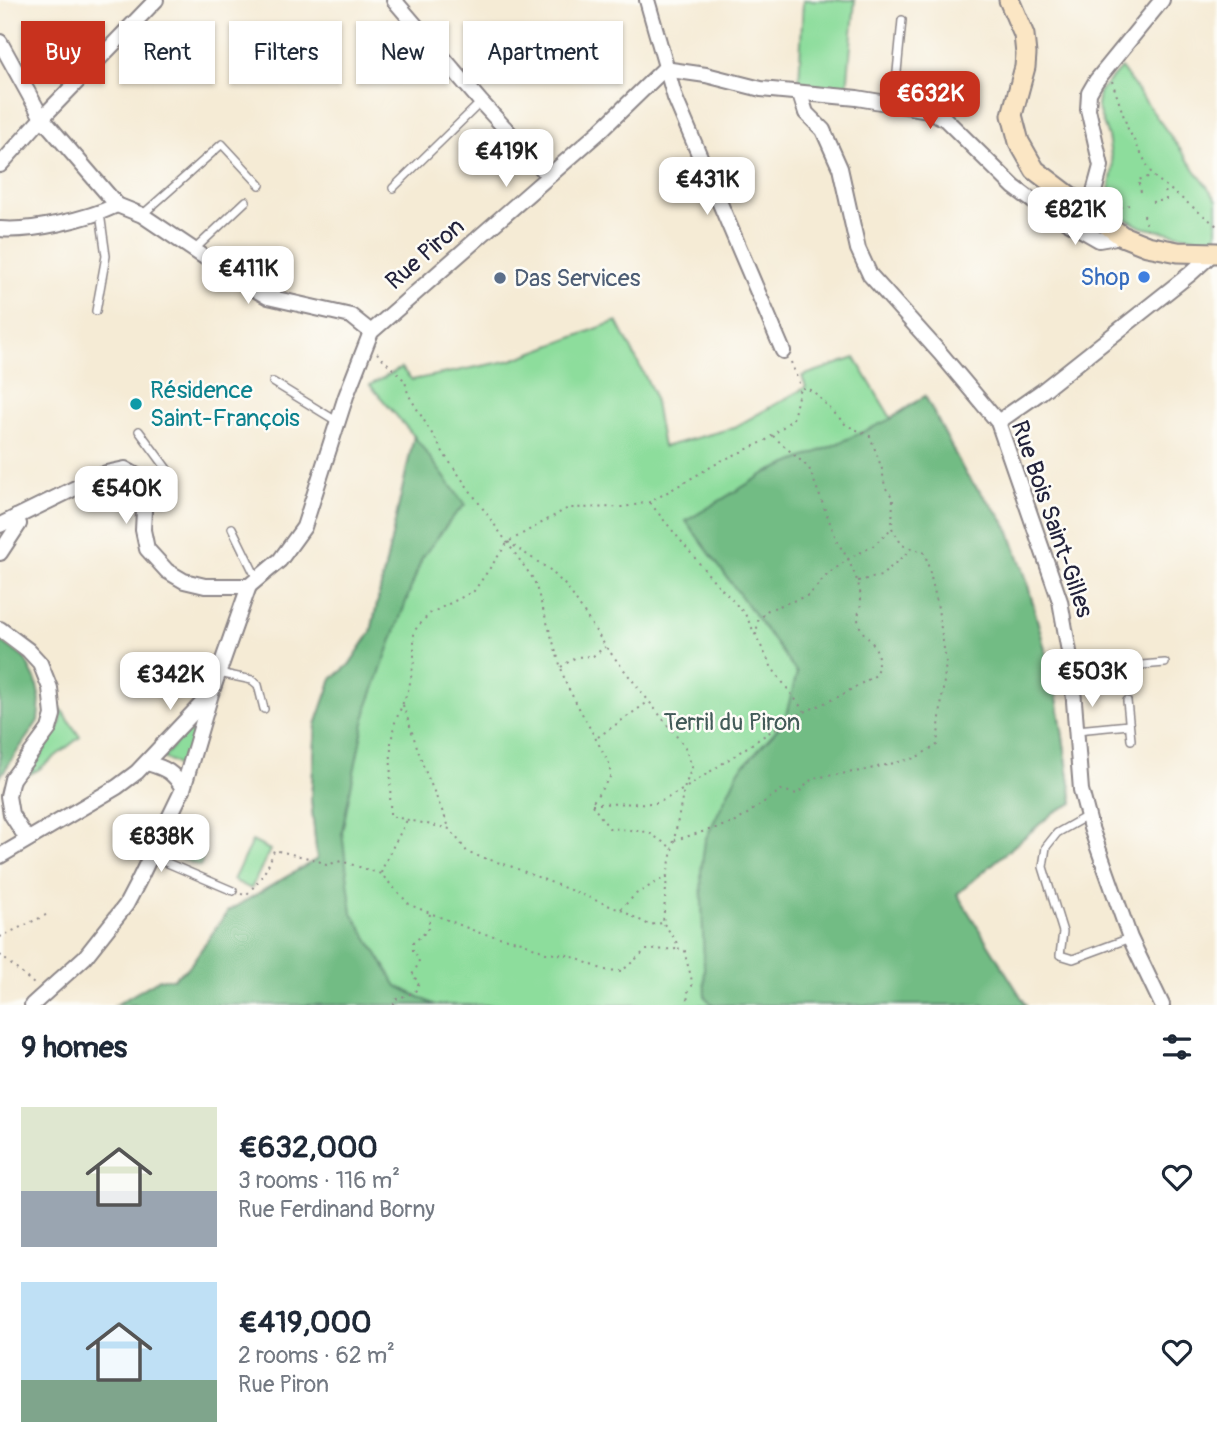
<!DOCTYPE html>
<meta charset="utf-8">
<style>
body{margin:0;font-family:Pangolin,sans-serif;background:#f6f6f7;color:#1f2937;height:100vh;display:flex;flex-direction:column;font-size:26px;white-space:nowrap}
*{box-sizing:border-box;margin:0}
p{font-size:23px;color:#747a83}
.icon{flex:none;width:38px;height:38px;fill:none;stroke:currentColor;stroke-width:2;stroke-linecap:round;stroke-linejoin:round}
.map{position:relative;height:1005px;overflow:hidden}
.side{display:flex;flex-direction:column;background:#fff;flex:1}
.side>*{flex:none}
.banner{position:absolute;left:21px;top:21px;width:700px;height:63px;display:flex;gap:14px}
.price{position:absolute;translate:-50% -60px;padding:0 16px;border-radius:14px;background:#fff;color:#222;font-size:23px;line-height:46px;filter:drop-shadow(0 2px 4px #0008)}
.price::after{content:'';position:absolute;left:50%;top:42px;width:21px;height:16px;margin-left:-10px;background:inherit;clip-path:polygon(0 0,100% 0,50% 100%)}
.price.active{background:#c8321e;color:#fff}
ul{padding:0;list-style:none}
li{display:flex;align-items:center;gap:21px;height:175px;padding:0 21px}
li span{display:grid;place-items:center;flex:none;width:196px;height:140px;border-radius:0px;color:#555}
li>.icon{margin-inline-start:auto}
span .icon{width:84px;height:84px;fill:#fffc;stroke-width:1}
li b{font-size:30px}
h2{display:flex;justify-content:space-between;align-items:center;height:84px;padding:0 21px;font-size:30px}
.pill{padding:0 24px;border-radius:0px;background:#fff;box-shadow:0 2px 5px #0004;font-size:24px;line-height:63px}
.pill.active{background:#c8321e;color:#fff}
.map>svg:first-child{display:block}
.green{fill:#8ddd9c;stroke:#58806c;stroke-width:2}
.forest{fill:#72bc84;stroke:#4a6f60;stroke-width:2}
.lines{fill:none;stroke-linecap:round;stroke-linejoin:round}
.lane-casing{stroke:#8c8688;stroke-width:10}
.street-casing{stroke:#8c8688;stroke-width:18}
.secondary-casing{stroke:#8c8688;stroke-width:23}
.path{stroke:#8c8688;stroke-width:2;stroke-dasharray:2 5;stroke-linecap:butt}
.lane{stroke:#fff;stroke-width:7}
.street{stroke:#fff;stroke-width:14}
.secondary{stroke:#fbe6c4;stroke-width:19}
.shop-dot{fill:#3f7fe0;stroke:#fdfcf7;stroke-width:2.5}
.service-dot{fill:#5c6f8a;stroke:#fdfcf7;stroke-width:2.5}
.culture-dot{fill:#0f9aa8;stroke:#fdfcf7;stroke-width:2.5}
.labels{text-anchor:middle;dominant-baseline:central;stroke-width:5;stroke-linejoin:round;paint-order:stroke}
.street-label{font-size:24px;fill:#22223b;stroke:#fdfcf7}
.shop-label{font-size:24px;fill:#366cbe;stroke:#fdfcf7;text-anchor:end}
.service-label{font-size:24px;fill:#4e5e75;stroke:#fdfcf7;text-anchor:start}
.culture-label{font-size:24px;fill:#0d838f;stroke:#fdfcf7;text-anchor:start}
.park-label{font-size:24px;fill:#425a58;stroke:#fdfcf7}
</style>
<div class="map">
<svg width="1217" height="1005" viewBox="0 0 1217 1005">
<rect width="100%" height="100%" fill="#fdfcf7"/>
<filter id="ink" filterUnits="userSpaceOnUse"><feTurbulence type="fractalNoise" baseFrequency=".0143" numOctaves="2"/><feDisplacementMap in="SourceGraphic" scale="14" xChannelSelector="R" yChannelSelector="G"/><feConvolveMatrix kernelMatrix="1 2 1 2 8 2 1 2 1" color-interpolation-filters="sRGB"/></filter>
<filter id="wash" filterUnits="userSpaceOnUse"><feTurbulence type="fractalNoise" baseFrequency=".00686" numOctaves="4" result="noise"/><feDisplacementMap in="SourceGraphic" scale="28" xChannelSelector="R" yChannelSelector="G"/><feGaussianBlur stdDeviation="1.57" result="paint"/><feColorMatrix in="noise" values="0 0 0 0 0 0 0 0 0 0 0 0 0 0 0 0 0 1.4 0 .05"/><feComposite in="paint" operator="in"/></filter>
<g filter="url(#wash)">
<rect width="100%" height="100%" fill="#f5ebd5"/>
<g class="green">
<path d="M803 0H855L847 90 799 84Z"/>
<path d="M1121 68 1217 200V242L1141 227 1112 211 1109 191 1113 168 1108 137 1097 106 1099 92Z"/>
<path d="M617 321 653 392 663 447 733 428 806 387 802 376 855 358 891 418 925 396 966 475 998 513 1009 530 1026 578 1056 691 1073 803 1054 812 957 894 1026 1005H116L160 979H173L189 967 228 911 317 859 311 799 316 725 332 679 349 665 371 632 414 436 370 385 401 368 412 380 512 360Z"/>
<path d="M61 709 80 737 38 770 28 775 58 728 61 721Z"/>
<path d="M196 719 199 721 183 771 173 762 163 758Z"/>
<path d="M252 841 270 850 251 889 233 880Z"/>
<path d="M182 844 205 853 200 866 177 857Z"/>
</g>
<g class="forest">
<path d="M925 396 966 475 998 513 1009 530 1026 578 1056 691 1073 803 1054 812 957 894 1026 1005H713L705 997 701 872 705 840 739 770 784 722 797 673 686 521 766 473 832 446 891 419Z"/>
<path d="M414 436 465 505 453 517 422 558 367 708 342 832 352 913 397 986 435 1005H116L160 979H173L189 967 228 911 317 859 311 799 316 725 332 679 349 665 371 632Z"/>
<path d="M0 640 25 659 36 681 40 700 38 721 0 777Z"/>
</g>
</g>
<g filter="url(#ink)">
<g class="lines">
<g class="lane-casing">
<g id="lane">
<path d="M894 103 902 20"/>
<path d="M393 188 481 102"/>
<path d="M142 215 222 144 260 185"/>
<path d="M195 249 246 201"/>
<path d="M96 311 106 256 100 213"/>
<path d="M273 382 338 422"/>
<path d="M139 431 167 469 165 483 156 492 145 491"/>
<path d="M232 528 257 579"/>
<path d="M1072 671 1165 663"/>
<path d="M219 673 252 680 258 685 264 709"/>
<path d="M1127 701 1131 740"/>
<path d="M1077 730 1129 725"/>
<path d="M1087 816 1057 833 1046 847 1043 867 1063 932 1060 955 1073 959 1130 938"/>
<path d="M151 856 233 891"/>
</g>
</g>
<g class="street-casing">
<g id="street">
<path d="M394 0 481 102 548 175"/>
<path d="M647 0 675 98 783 351"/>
<path d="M0 42 42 118 117 205"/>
<path d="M664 69 706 75 761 89 857 98 928 110 945 119 1014 187 1038 205 1099 240 1122 236"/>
<path d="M800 94 806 113 823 130 840 168 858 249 870 275 940 353 998 422 1060 601 1071 663 1081 790 1091 828 1130 938 1162 1005"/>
<path d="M0 165 42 118 156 0"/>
<path d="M1085 209 1094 192 1101 166 1088 109 1089 93 1096 81 1162 0"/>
<path d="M0 229C31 232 88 219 117 205L142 215 237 279 268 297 351 316 371 332"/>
<path d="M998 422 1041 392 1190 274 1213 253"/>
<path d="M0 525 106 473 125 469 137 476 145 491 143 530 147 549 167 571 184 581 205 586H249L280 560 304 527 346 396 371 332 598 133 664 69"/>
<path d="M0 553 19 524 16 517"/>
<path d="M0 629 28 650 40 663 50 688 53 715 49 729 12 779 8 796 11 814 27 839"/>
<path d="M147 763C165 768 174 772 183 789"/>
<path d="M0 856 117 787 137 772 208 697"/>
<path d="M32 1005 85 957 126 905 138 882 183 789 211 694 249 586"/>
</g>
</g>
<g class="secondary-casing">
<path id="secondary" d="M1009 0 1024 35 1026 54 1025 67 1012 115 1019 142 1035 170 1122 236 1147 246 1178 252 1217 253"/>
</g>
<g class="path">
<path d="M1112 81 1128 129 1153 176 1217 226"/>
<path d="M1141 192 1138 180 1152 176"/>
<path d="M1152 202 1166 200 1165 187"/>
<path d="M1114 209 1129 205"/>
<path d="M1144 215 1147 229"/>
<path d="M377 353 405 381 408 394 446 457 534 580 566 684 610 765V777L592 803"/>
<path d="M791 362 800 386"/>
<path d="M773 436 809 468 837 541 848 559 873 546 891 529"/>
<path d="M650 503 708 574 745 614 772 668 804 711"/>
<path d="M508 542 550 570 568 588 606 647 685 747 692 767 684 789 667 876 636 894 620 910 510 866 468 853 450 829 390 816 391 743 394 725 409 688 414 661V631L429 614 474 591 508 542 568 508 624 507 650 502 721 461 765 441 793 419 800 387 813 391 846 425 870 436 882 469 885 487 893 498 892 528 902 545 925 553 937 602 946 662 937 745 915 758 861 771 813 778 797 794 781 790 736 822 675 840"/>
<path d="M858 581 881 576 911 549"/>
<path d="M561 667 576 657 593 656 605 647"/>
<path d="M403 705 424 768 449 827"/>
<path d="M598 737 648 702"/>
<path d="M687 787 791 718 840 696 876 675C885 638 861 643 858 619 858 613 861 607 861 602 861 586 854 573 848 559L827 575 809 595 768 610 758 621 756 635"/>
<path d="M592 804 658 803 682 790"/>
<path d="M592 805 609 828 648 832 672 848"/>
<path d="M381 873C388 853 399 837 408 818"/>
<path d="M241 894 246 895C260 881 268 869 274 850L317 860 326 865 341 861 381 874 410 905 480 933 522 942 546 953 568 955 604 970 622 971 646 950 679 949"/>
<path d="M621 910 649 925 663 923 667 877"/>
<path d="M664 924 675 939 679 949 685 951C686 965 692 973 692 986L688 992 687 1005"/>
<path d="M0 937 48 914"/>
<path d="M0 955 34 984"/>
<path d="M394 1005V1000L415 992 419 982 412 975 419 963 418 956 413 953V943L428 930 430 913"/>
</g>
<use href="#lane" class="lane"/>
<use href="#street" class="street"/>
<use href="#secondary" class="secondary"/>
</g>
</g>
<circle class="shop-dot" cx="1144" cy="277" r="7"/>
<circle class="service-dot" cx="500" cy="278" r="7"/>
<circle class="culture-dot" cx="136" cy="404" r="7"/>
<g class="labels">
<g class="street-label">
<text transform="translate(425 254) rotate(-41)">Rue Piron</text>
<text transform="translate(1052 519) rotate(71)">Rue Bois Saint-Gilles</text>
</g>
<g class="shop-label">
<text x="1130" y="277">Shop</text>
</g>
<g class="service-label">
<text x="514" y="278">Das Services</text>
</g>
<g class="culture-label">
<text x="150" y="390">Résidence<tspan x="150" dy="28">Saint-François</tspan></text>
</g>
<g class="park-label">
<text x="732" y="722">Terril du Piron</text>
</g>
</g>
</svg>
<b class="price active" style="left:930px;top:131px">€632K</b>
<b class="price" style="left:506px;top:189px">€419K</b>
<b class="price" style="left:707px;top:217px">€431K</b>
<b class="price" style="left:1075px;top:247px">€821K</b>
<b class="price" style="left:248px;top:306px">€411K</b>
<b class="price" style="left:126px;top:526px">€540K</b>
<b class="price" style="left:1092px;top:709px">€503K</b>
<b class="price" style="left:170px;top:712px">€342K</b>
<b class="price" style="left:161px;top:874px">€838K</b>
<div class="banner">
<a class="pill active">Buy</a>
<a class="pill">Rent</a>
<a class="pill">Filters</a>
<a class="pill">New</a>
<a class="pill">Apartment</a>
</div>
</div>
<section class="side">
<h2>9 homes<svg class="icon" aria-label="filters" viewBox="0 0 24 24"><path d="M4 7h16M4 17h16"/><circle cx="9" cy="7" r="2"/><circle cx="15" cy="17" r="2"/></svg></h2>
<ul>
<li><span style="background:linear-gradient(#dfe7d0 60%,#9aa5b1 0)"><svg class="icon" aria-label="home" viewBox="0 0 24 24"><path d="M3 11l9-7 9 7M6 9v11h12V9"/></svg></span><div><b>€632,000</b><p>3 rooms · 116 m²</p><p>Rue Ferdinand Borny</p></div><svg class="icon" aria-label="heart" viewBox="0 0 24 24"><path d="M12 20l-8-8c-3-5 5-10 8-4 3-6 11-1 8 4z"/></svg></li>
<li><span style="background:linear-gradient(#bfe0f5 70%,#7fa58c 0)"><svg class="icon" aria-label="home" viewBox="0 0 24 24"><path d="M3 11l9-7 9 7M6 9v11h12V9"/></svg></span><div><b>€419,000</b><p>2 rooms · 62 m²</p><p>Rue Piron</p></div><svg class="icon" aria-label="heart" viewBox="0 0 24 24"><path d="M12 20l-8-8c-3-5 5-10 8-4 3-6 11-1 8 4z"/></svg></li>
</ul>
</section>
